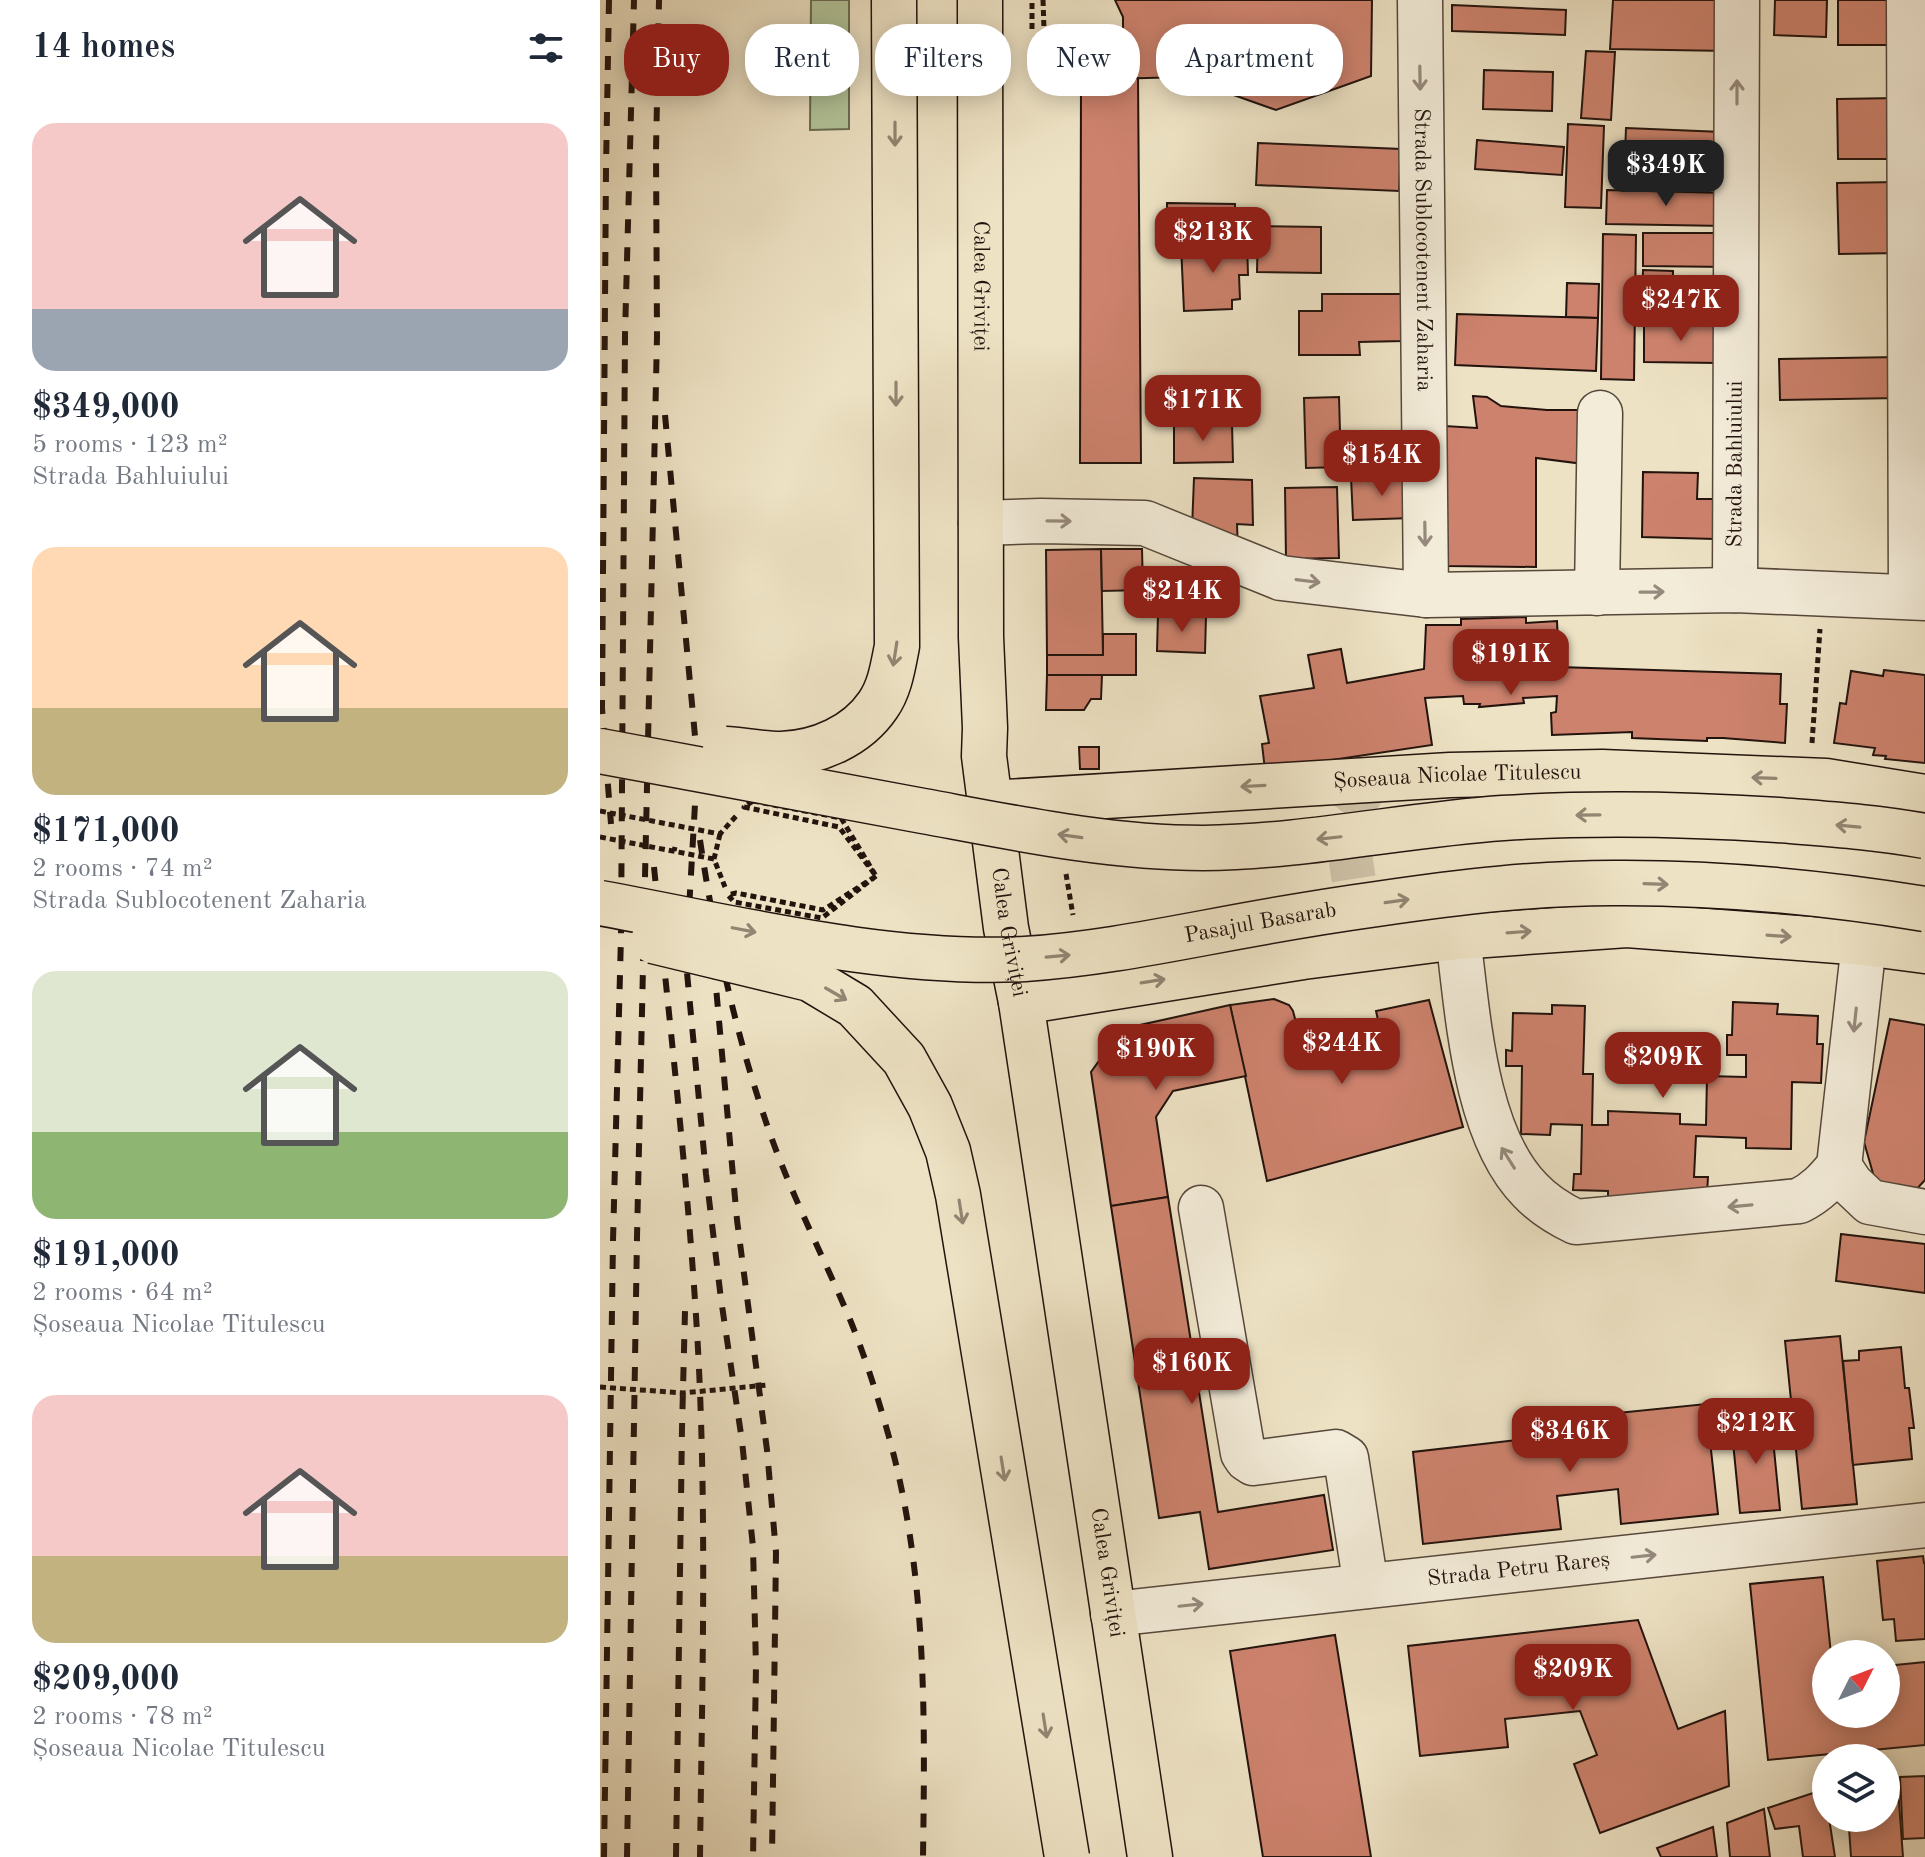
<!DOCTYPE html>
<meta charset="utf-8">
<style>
body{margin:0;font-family:"Old Standard TT",serif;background:#f2f2f3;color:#1f2937;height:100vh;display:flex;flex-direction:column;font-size:30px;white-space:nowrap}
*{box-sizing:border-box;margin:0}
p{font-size:26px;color:#747a83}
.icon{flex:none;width:44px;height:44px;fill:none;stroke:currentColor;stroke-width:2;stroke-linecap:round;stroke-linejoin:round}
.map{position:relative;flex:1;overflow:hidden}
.details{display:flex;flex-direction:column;background:#fff;width:600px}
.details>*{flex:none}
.banner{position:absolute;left:24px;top:24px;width:760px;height:72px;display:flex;gap:16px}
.needle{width:52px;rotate:48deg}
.tools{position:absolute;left:1212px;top:1640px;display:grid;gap:16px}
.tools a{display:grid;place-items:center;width:88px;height:88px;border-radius:50%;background:#fff;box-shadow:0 4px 20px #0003;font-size:40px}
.price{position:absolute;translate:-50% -68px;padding:0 18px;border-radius:16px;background:#8f2418;color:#fff;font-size:26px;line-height:52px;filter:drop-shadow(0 2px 4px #0008)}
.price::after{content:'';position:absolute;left:50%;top:48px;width:24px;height:18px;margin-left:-12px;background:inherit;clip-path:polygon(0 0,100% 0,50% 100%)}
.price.active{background:#222;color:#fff}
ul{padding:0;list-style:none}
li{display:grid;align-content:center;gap:16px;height:424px;padding:0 32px}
li span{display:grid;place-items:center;height:248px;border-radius:24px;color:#555}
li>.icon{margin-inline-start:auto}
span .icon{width:144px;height:144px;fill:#fffc;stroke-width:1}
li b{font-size:34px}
h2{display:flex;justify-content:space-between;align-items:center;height:96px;padding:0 32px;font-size:34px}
.chip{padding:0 28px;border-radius:32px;background:#fff;box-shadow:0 4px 20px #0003;font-size:28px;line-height:72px}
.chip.active{background:#8f2418;color:#fff}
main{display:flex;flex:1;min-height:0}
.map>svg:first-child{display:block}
.green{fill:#b2c499;stroke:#6a6c53;stroke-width:2}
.building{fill:#cd826d;stroke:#23130d;stroke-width:2}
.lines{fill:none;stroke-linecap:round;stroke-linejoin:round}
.minor-tunnel{stroke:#cfc3a9;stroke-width:44;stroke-dasharray:44 22;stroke-linecap:butt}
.minor-casing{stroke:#56473b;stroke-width:47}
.major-casing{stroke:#23130d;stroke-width:47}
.path{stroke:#23130d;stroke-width:5;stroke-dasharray:6 4;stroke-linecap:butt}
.minor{stroke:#f3ecd9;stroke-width:44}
.major{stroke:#ede2c4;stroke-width:44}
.rail{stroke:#23130d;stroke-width:6;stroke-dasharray:14 14;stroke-linecap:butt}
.major-bridge-casing{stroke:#23130d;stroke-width:47;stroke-linecap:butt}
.path-bridge{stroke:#23130d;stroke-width:5;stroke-dasharray:6 4;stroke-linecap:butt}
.major-bridge{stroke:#ede2c4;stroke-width:44}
.oneway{stroke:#958a7d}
.oneway2{stroke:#928572}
.labels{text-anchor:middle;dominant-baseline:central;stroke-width:6;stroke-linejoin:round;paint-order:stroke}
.street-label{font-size:22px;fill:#23130d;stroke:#f3ecd9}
</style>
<main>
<section class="details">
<h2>14 homes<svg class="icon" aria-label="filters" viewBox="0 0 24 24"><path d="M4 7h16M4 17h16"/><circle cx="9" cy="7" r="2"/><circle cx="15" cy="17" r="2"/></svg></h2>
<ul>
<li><span style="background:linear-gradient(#f6c9c9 75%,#9aa5b1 0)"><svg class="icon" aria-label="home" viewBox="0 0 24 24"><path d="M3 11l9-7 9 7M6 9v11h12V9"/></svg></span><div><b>$349,000</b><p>5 rooms · 123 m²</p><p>Strada Bahluiului</p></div></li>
<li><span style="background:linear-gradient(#ffd9b3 65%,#c2b280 0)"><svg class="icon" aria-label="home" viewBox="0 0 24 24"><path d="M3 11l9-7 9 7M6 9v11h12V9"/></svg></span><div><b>$171,000</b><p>2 rooms · 74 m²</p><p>Strada Sublocotenent Zaharia</p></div></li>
<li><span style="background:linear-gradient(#dfe7d0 65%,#8fb573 0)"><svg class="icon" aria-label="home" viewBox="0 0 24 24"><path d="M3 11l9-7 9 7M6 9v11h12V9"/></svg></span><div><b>$191,000</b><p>2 rooms · 64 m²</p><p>Șoseaua Nicolae Titulescu</p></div></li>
<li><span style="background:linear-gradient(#f6c9c9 65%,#c2b280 0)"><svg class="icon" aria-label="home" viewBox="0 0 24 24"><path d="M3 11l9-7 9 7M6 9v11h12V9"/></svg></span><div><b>$209,000</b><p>2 rooms · 78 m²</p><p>Șoseaua Nicolae Titulescu</p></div></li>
</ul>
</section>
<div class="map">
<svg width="1325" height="1857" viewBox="0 0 1325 1857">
<rect width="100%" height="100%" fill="#ede2c4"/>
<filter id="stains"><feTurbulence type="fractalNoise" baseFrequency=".0025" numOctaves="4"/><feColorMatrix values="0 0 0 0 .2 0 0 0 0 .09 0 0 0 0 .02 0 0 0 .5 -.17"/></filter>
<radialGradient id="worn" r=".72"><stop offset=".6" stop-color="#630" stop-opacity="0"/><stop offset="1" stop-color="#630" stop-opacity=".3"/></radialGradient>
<path class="green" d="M211 0H249V129L210 130Z"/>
<g class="building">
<path d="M515 0H772L771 76 676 110 583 77 512 79 523 51V17Z"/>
<path d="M1013 0H1129L1128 51 1010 49Z"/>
<path d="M1175 0H1227L1226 37 1174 35Z"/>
<path d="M1238 0H1292L1291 45H1238Z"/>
<path d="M852 5 966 10 965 35 852 31Z"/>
<path d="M986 51 1015 52 1011 120 981 118Z"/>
<path d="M884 70 953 72 952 111 883 109Z"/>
<path d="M538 78 541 463H480L481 80Z"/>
<path d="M1298 98 1299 159H1238L1237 99Z"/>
<path d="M968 124 1004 126 1001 208 965 207Z"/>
<path d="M1026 128 1122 132 1121 182 1024 178Z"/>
<path d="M877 140 964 147 962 175 875 169Z"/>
<path d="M658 143 801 149 799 191 656 185Z"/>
<path d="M1298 182 1300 253 1239 254 1237 183Z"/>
<path d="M1007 190 1127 193 1126 226 1006 224Z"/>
<path d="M567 203 635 204V231H618V242H568Z"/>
<path d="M658 226 721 227V273L657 272Z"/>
<path d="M1043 233H1128V267L1043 266Z"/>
<path d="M1003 234 1036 235 1034 380 1001 379Z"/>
<path d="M647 243 648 275H639L640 299 632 300V309L584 311 581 245Z"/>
<path d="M1043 270 1073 271 1072 317H1042Z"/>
<path d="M967 283 999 284 998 318 966 317Z"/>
<path d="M722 294H803V341L759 342 760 355H699V311H722Z"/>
<path d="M857 314 998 318 996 371 855 365Z"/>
<path d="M1044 323 1118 324V363L1044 362Z"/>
<path d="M1298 357 1299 398 1180 400 1179 359Z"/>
<path d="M873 396 887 397 901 406 947 410H986L984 464 936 458V567L847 566 845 426 877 428Z"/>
<path d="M739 397 741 467 706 468 704 398Z"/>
<path d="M574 424H632L633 462 574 463Z"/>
<path d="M1043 472 1098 473 1097 499H1116L1115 539 1042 537Z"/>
<path d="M810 475 812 518 753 520 751 477Z"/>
<path d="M594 478 652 480 653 525 637 524 638 550 592 529Z"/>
<path d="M737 487 739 558 686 559 685 488Z"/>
<path d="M501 549 503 655H447L446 550Z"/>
<path d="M501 549H542L543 590 502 591Z"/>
<path d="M558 614 606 616 605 653 557 651Z"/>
<path d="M926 617V623L957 621 959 667 1181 674 1180 704H1187L1185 743 1123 738H1107V741L1032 738V732L952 735 951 713 956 712 957 696 923 698 924 703 879 707 880 704H864L863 696 825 698 832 745 665 770 662 744 669 743 660 696 714 688 708 655 741 649 747 683 824 669 826 625H861V619Z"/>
<path d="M503 634H536V675H447V655H503Z"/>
<path d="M1284 670 1325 675V763L1285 759 1286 756 1273 755 1275 748 1234 743 1240 703 1246 704 1251 671 1283 676Z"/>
<path d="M447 675H502L501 699H491L484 710H446Z"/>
<path d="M479 747H499V769H480Z"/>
<path d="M674 999 689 1005 693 1011 702 1046 780 1029 776 1011 829 1000 863 1127 667 1181 630 1005Z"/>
<path d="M1133 1002 1178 1004 1177 1014 1218 1016 1217 1044H1223L1221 1083 1192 1082 1191 1149 1146 1148V1138L1096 1136 1094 1177H1108L1107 1194 1008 1201V1191L973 1190 974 1174H981L982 1125 951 1124 950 1135 921 1134 922 1066H906V1050L912 1051 913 1013 952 1014V1005L985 1006 983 1074H993L992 1125H1008V1111L1080 1114V1124L1106 1125 1107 1076 1146 1077V1055H1127V1035H1132Z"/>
<path d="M630 1005 646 1076 573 1091 556 1117 568 1197 511 1206 491 1072 522 1029Z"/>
<path d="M1290 1019 1325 1025V1180L1314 1192 1287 1190 1274 1177 1264 1142Z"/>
<path d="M568 1197 618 1512 724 1495 733 1550 609 1569 600 1512 559 1518 511 1206Z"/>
<path d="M1241 1234 1325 1244V1293L1236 1281Z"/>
<path d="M1240 1336 1257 1504 1202 1509 1185 1341Z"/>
<path d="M1301 1347 1305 1388H1309L1314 1428H1309L1312 1459 1253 1465 1243 1361 1259 1360V1351Z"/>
<path d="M1106 1404 1118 1514 1021 1524 1018 1489 957 1496 961 1529 823 1544 813 1452 951 1436 949 1420Z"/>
<path d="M1171 1419 1180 1510 1140 1513 1131 1422Z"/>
<path d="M1323 1556 1324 1563H1325V1639L1296 1641 1294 1619 1283 1620 1277 1561Z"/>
<path d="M1223 1577 1231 1654H1226V1714H1286V1666L1325 1662V1745L1168 1760 1150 1584Z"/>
<path d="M1038 1620 1078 1729 1125 1711 1129 1786 1000 1833 974 1764 997 1755 980 1711 905 1719 908 1747 820 1756 808 1646Z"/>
<path d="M735 1635 771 1857H663L630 1651Z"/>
<path d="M1297 1775 1303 1857H1251L1249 1828 1274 1825 1273 1818H1286V1778Z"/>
<path d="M1325 1776V1838L1303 1839 1300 1777Z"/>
<path d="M1225 1789 1226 1818H1229L1235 1857H1203L1199 1826 1175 1829 1168 1808Z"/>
<path d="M1164 1809 1170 1857H1130L1127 1823Z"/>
<path d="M1113 1827 1117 1857H1061L1057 1848Z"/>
</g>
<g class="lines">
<path class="minor-tunnel" d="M772 779 744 816 761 926 777 937"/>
<g class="minor-casing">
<g id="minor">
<path id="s1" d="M820 0 826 595"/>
<path d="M1309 0 1311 597"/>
<path d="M381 523 441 521 545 523 681 578 826 595 1135 590 1325 598"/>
<path id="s2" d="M1135 590 1137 0"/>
<path d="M997 593 1000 413"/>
<path d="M858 937C868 1013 874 1133 930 1190 943 1204 959 1214 976 1222L1199 1201C1217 1192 1227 1181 1239 1166L1264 943"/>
<path d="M1239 1166 1251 1184 1270 1202 1325 1212"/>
<path d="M601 1208 643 1453 647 1459 653 1463 736 1452 746 1458 766 1586"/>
<path id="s3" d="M513 1614 1325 1525"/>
</g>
</g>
<g class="major-casing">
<g id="major">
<path id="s4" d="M380 0 381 637 385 728 384 756 406 928 421 1002 550 1857"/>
<path id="s5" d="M390 803 850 775 1002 772 1226 781 1325 797"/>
<path d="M421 1002 703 957 858 937 1027 925 1264 943 1325 951"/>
</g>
</g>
<g class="path">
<path d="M443 0 444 29"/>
<path d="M432 29V0"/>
<path d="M1212 743 1220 629"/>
<path d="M153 801 241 818 276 876 239 827 144 807Z"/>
<path d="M120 834 114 859 125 887"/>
<path d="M74 851 75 847"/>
<path d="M466 874 473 915"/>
<path d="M276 876 222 918 134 902 128 895 136 893 223 910Z"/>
<path d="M0 1387 83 1393 167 1385"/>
</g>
<use href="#minor" class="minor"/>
<use href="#major" class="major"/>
<g class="rail">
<path d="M9 0 6 168 2 708 11 824"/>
<path d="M65 415 95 736V804L86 962 106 1174 121 1299 142 1441 153 1547 156 1666 153 1857"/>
<path d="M100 840C114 935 135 1031 166 1122 189 1191 223 1255 251 1322 266 1359 278 1398 289 1437 327 1574 325 1716 323 1857"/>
<path d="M54 867C70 1028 89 1188 98 1349 107 1518 102 1688 100 1857"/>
<path d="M114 965 137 1220 167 1450 176 1552 172 1857"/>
<path d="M4 1857 13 1241 21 936 25 335 34 0"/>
<path d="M27 1857 37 1237 57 336 56 151 59 0"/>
<path d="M76 1857 82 1428 85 1311"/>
</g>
<g class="major-bridge-casing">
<g id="major-bridge">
<path d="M125 749C143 750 163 754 181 754 218 753 257 736 278 705 290 688 293 666 297 646L294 0"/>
<path d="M0 751C108 771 216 791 323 811 415 828 509 848 603 848 704 847 803 825 903 818 995 812 1087 814 1178 820 1228 824 1276 827 1325 836"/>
<path id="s6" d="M0 903C137 928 286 966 425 959 486 955 545 944 604 933 662 922 719 912 777 904 858 892 942 882 1024 883 1125 883 1226 893 1325 909"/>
<path d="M53 941 210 979 255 1006 304 1059 330 1106 348 1151 358 1195 467 1857"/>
</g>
</g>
<g class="path-bridge">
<path d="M0 811 120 834 137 815"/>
<path d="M0 837 114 859"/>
</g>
<use href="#major-bridge" class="major-bridge"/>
</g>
<defs><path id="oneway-shaft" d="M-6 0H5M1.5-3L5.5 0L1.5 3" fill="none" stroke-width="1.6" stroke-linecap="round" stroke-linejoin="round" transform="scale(2)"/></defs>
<g class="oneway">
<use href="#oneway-shaft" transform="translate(820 78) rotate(89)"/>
<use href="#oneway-shaft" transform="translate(1137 92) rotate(-90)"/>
<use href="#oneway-shaft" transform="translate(459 521) rotate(1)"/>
<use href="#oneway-shaft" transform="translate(825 534) rotate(89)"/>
<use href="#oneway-shaft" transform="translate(708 581) rotate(7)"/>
<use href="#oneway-shaft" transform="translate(1052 592) rotate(-1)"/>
<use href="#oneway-shaft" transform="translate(1255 1020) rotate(96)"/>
<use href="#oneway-shaft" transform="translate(908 1158) rotate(-122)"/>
<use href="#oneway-shaft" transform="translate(1140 1206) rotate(175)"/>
<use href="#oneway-shaft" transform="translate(1044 1556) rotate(-6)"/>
<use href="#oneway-shaft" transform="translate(591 1605) rotate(-6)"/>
</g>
<g class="oneway2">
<use href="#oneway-shaft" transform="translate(295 134) rotate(90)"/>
<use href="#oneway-shaft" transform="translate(296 394) rotate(90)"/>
<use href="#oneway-shaft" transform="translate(295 654) rotate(99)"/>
<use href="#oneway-shaft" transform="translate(1164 778) rotate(-178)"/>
<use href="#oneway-shaft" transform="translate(653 786) rotate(177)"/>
<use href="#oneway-shaft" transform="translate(988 815) rotate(179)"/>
<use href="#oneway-shaft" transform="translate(1248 826) rotate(-175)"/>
<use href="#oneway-shaft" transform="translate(470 836) rotate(-172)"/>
<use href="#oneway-shaft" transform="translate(729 838) rotate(174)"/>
<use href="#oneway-shaft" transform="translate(1056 884) rotate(2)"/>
<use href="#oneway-shaft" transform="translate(797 901) rotate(-8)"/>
<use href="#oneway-shaft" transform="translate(144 930) rotate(11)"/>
<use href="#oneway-shaft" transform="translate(919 932) rotate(-4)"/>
<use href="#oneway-shaft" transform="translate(1179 936) rotate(4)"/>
<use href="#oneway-shaft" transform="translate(458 956) rotate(-5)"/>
<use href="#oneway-shaft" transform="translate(553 981) rotate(-9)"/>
<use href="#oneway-shaft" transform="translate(236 994) rotate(30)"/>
<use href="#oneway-shaft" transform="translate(361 1212) rotate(81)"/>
<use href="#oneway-shaft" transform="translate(403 1469) rotate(81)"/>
<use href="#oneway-shaft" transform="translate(445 1726) rotate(81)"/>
</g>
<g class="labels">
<g class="street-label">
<text stroke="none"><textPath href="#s1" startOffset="250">Strada Sublocotenent Zaharia</textPath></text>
<text stroke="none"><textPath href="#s4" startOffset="286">Calea Griviței</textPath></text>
<text stroke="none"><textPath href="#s2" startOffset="126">Strada Bahluiului</textPath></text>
<text stroke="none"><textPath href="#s5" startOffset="468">Șoseaua Nicolae Titulescu</textPath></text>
<text stroke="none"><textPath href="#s6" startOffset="668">Pasajul Basarab</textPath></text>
<text stroke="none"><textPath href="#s4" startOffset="934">Calea Griviței</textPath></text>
<text stroke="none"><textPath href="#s3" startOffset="408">Strada Petru Rareș</textPath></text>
<text stroke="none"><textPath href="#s4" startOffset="1582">Calea Griviței</textPath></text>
</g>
</g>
<rect width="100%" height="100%" filter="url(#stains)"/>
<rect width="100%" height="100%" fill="url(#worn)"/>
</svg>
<div class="tools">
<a><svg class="needle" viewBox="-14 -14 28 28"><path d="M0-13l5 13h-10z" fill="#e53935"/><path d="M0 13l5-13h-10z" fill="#747a83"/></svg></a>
<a><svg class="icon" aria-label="layers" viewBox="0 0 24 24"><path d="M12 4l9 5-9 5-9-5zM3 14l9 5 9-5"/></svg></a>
</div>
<b class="price active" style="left:1066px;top:208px">$349K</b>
<b class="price" style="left:613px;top:275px">$213K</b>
<b class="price" style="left:1081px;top:343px">$247K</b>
<b class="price" style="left:603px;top:443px">$171K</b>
<b class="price" style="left:782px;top:498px">$154K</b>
<b class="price" style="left:582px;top:634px">$214K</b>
<b class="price" style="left:911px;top:697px">$191K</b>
<b class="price" style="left:742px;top:1086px">$244K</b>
<b class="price" style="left:556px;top:1092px">$190K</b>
<b class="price" style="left:1063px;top:1100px">$209K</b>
<b class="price" style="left:592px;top:1406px">$160K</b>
<b class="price" style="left:1156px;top:1466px">$212K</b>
<b class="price" style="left:970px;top:1474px">$346K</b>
<b class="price" style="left:973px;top:1712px">$209K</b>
<div class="banner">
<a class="chip active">Buy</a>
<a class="chip">Rent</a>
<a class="chip">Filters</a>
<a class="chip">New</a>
<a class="chip">Apartment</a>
</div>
</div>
</main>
